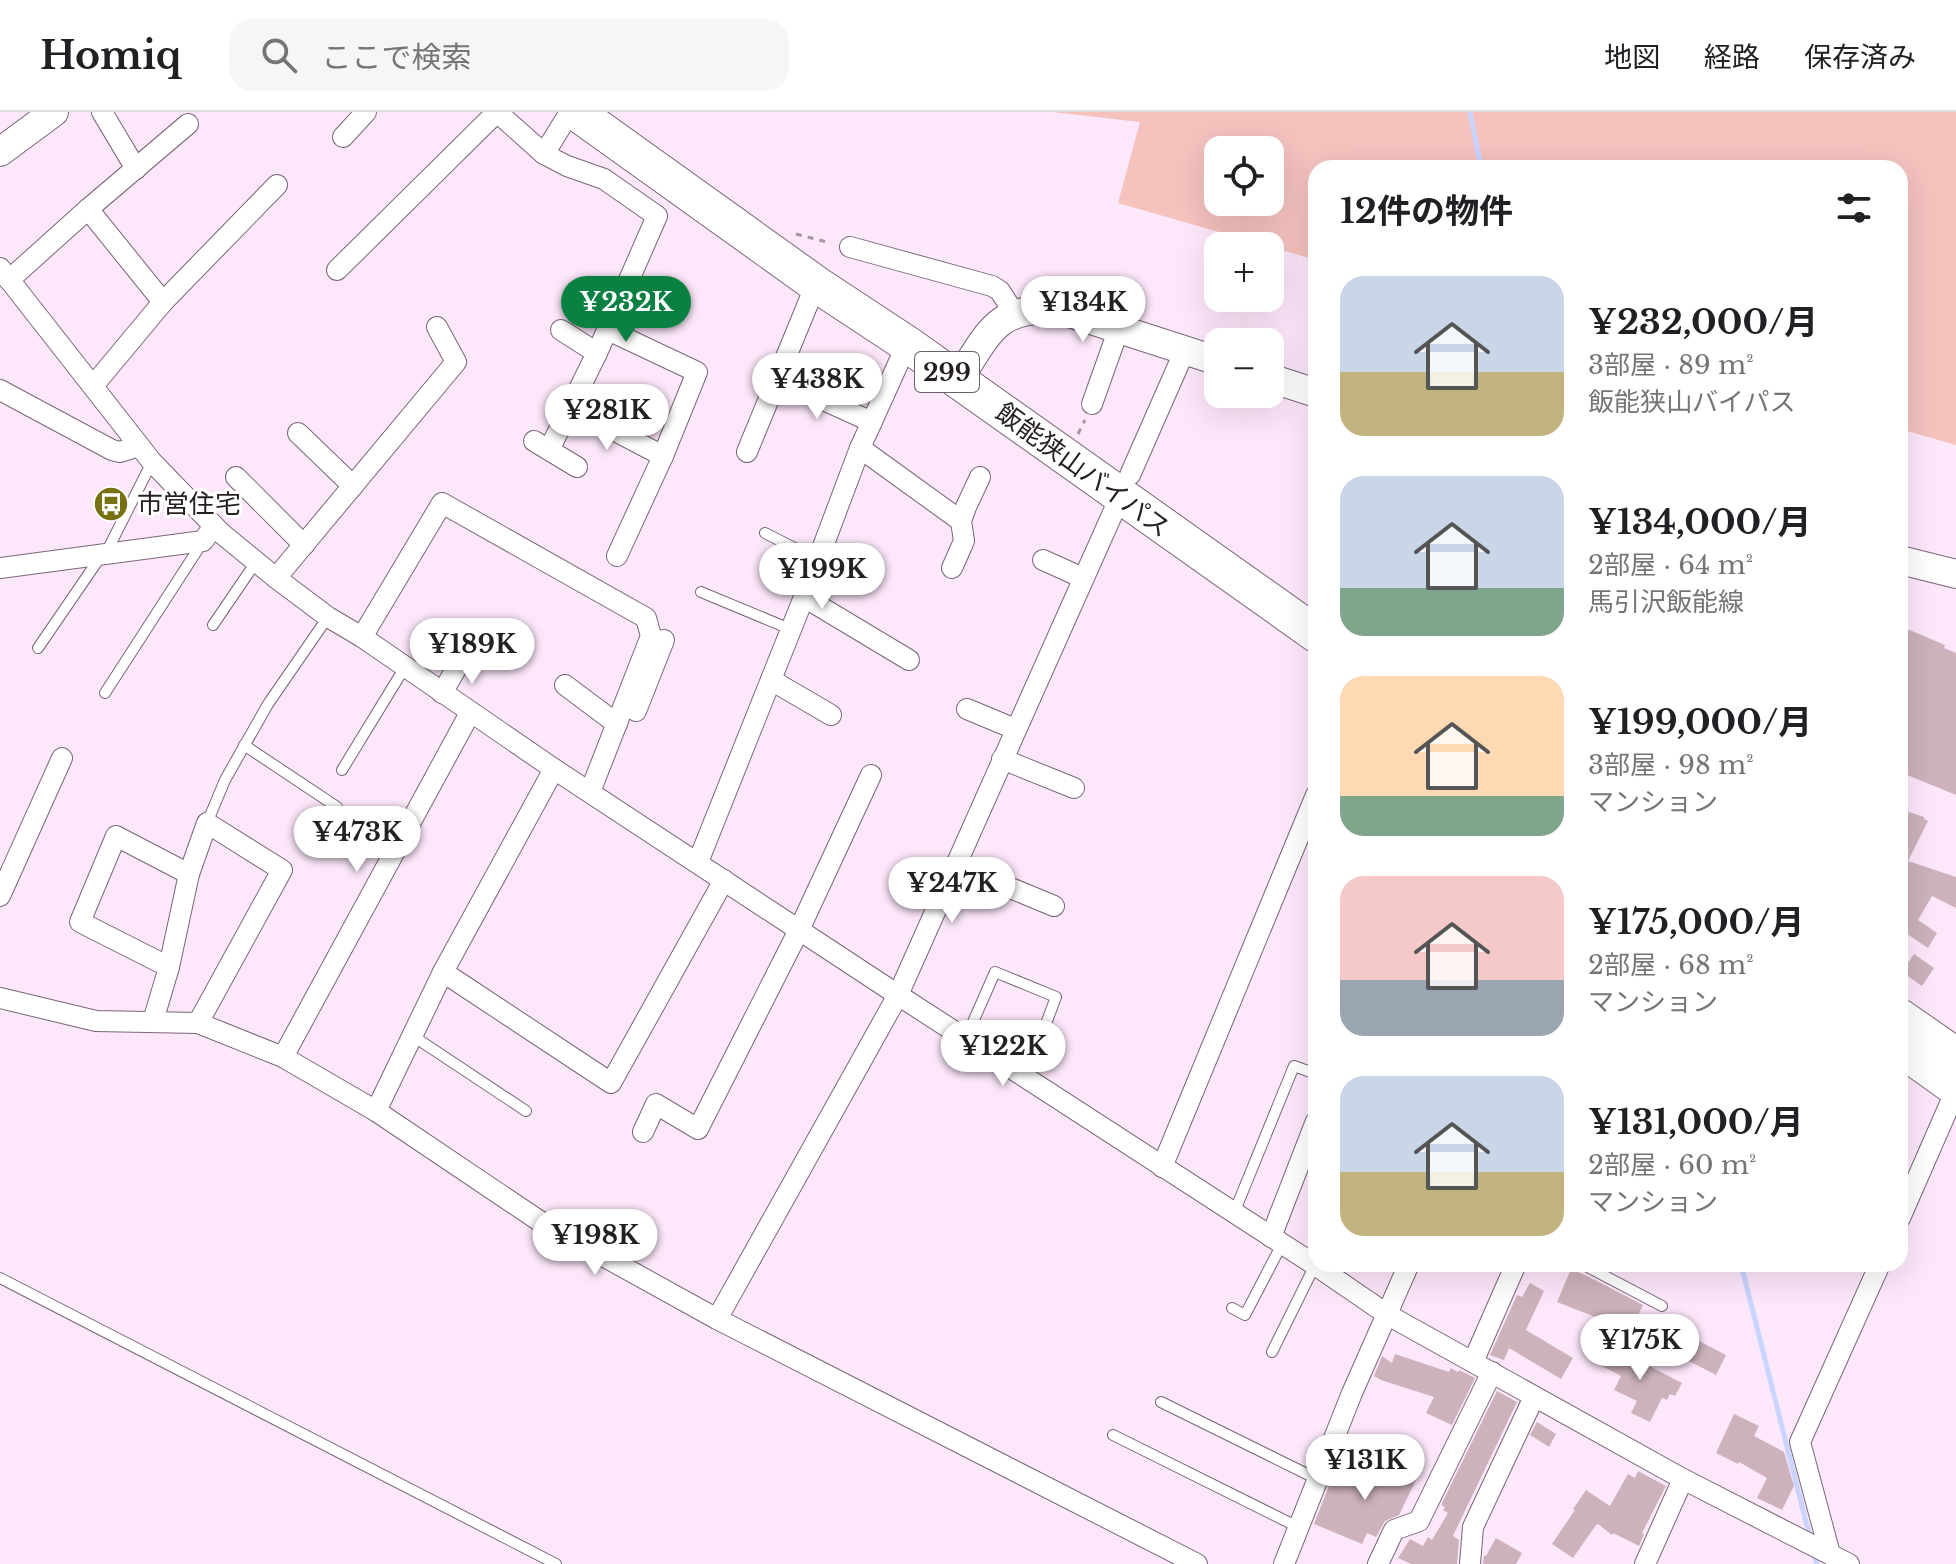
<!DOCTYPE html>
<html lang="ja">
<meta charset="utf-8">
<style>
body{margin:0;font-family:"Libre Baskerville","Noto Sans JP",serif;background:#f6f6f6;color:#202124;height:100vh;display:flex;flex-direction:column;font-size:30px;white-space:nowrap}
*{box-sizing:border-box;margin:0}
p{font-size:26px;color:#757577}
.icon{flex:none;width:44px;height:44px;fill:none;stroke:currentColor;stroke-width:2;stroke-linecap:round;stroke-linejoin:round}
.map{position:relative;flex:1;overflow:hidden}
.side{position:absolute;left:1308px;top:48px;width:600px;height:1112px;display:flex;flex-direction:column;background:#fff;border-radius:24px;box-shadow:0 8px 32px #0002}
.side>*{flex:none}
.buttons{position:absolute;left:1204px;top:24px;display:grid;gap:16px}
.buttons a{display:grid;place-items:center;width:80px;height:80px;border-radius:16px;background:#fff;box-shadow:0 8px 32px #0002;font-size:40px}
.price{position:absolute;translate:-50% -68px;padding:0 18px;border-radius:28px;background:#fff;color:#222;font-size:26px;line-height:52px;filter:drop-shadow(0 2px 4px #0008)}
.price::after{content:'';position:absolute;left:50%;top:48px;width:24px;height:18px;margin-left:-12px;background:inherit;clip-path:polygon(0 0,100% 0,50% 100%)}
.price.on{background:#0b8043;color:#fff}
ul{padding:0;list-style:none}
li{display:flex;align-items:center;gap:24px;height:200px;padding:0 32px}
li span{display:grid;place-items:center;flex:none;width:224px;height:160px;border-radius:24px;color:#555}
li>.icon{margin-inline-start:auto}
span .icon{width:96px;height:96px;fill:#fffc;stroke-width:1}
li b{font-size:34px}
h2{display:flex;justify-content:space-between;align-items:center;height:96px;padding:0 32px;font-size:34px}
header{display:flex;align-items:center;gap:48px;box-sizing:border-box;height:112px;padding:0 40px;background:#fff;border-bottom:2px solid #e0e0e0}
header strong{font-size:38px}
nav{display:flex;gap:44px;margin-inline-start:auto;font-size:28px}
.search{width:560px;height:72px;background:#f6f6f6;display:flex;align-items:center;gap:20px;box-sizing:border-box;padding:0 28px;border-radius:24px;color:#757577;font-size:30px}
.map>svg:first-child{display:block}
.green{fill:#f5c2be;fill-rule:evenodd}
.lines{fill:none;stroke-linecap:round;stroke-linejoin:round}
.stream{stroke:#c9d4ff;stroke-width:5}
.building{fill:#cdb2bb}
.lane-casing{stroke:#796677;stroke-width:12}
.street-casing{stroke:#796677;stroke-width:22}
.secondary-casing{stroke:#796677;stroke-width:30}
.highway-casing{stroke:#796677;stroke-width:38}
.path{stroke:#a697a4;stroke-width:3;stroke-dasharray:6 6;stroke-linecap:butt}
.lane{stroke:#fff;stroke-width:10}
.street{stroke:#fff;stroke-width:20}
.secondary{stroke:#fff;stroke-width:28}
.highway{stroke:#fff;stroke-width:36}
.labels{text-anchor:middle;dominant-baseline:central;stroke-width:6;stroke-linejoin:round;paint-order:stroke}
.shield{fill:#fff;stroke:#666266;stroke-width:2}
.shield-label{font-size:24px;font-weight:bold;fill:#251e24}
.street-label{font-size:26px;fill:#251e24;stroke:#fff}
.poi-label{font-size:26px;fill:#251e24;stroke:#fff;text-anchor:start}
</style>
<header>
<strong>Homiq</strong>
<div class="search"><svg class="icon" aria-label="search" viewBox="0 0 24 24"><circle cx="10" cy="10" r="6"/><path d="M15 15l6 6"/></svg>ここで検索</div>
<nav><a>地図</a><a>経路</a><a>保存済み</a></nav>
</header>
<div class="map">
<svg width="1956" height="1452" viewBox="0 0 1956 1452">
<rect width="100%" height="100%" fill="#fde8fb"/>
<path class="green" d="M1052 0H1956V333L1900 317V56H1316V148L1118 91 1140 10ZM1218 38H1270V90H1218Z"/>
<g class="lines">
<g class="stream">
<path d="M1470 0 1481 56"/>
<path d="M1741 1152 1809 1422"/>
<path d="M1815 1446 1817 1452"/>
</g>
</g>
<g class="building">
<path d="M1900 514 1945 533 1944 536 1956 541V683L1900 660Z"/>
<path d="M1900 697 1924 705V707L1928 709 1908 749 1956 765V796L1932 784 1918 808 1937 821 1928 836 1900 817Z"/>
<path d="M1914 842 1934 856 1922 874 1906 863 1908 860 1903 858Z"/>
<path d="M1571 1157 1587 1164 1643 1193 1631 1219 1557 1190Z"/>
<path d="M1530 1171 1544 1179 1526 1218 1573 1246 1561 1267 1509 1236 1504 1248 1490 1243 1517 1183 1522 1185Z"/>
<path d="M1699 1229 1726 1243 1716 1263 1689 1249Z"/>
<path d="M1613 1233 1637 1245 1636 1247 1682 1271 1675 1284 1670 1282 1667 1288 1662 1286 1650 1310 1631 1301 1637 1289 1614 1278 1621 1264 1602 1254Z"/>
<path d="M1395 1242 1449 1260 1451 1256 1458 1260 1459 1258 1475 1266 1452 1313 1426 1301 1434 1285 1381 1268 1374 1264 1382 1244 1392 1251Z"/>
<path d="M1497 1279 1517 1290 1453 1424 1459 1428 1457 1452H1411L1398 1446 1410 1427 1423 1434 1428 1425 1432 1428 1448 1401 1443 1398 1445 1395 1441 1393Z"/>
<path d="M1734 1302 1759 1314 1754 1324 1784 1340 1794 1374 1782 1398 1757 1386 1767 1366 1739 1350 1738 1352 1716 1341Z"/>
<path d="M1537 1310 1556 1322 1549 1335 1530 1323Z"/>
<path d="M1388 1346 1419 1362 1399 1403 1385 1409 1376 1425 1367 1421 1362 1432 1314 1412 1334 1361 1372 1377Z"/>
<path d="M1638 1359 1666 1374 1642 1421 1644 1422 1639 1434 1613 1421 1612 1423 1598 1412 1596 1413 1573 1446 1552 1432 1575 1398 1573 1397 1586 1378 1610 1394 1628 1362 1635 1366Z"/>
<path d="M1496 1426 1522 1441 1516 1452H1483L1484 1443 1486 1444Z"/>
</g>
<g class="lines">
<g class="lane-casing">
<g id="lane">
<path d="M765 421 818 448"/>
<path d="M822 435 861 460"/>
<path d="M106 441 152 350"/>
<path d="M701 480 790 517"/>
<path d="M213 513 256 450"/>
<path d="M38 536 101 444"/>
<path d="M105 581 202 431"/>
<path d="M244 633 337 695"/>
<path d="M342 658 405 555"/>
<path d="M207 711 225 668 268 592 328 505"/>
<path d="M413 924 526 999"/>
<path d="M966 926 995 860 1056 885 1026 965"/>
<path d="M1234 1101 1294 954 1316 962"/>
<path d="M1582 1152 1662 1194"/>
<path d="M0 1166 556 1452"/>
<path d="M1232 1196 1245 1203 1282 1132"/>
<path d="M1272 1240 1315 1153"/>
<path d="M1161 1290 1317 1367"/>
<path d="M1113 1323 1298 1415"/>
</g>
</g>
<g class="street-casing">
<g id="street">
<path d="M102 0 136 57"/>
<path d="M497 0 544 42 567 54 604 67 657 104 597 241 549 338"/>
<path d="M343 25 366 0"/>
<path d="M544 42 570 0"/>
<path d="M88 97 163 190"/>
<path d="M850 135 992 174 1000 179 1014 201"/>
<path d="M0 156 152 350 221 421 276 466 328 505 362 525 554 657 898 883 1315 1153 1388 1203 1683 1367 1849 1452"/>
<path d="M337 158 497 0"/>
<path d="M9 168 88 97 188 12"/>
<path d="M561 218 597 241"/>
<path d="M608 218 697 260 663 344 617 444"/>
<path d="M776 271 810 282 872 310"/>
<path d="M93 274 163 190 277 73"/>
<path d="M0 278 112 338 120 340 139 334"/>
<path d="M1092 292 1119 216"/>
<path d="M571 296 663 344"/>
<path d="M298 321 353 374"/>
<path d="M534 329 577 355"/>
<path d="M860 336 961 409"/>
<path d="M747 340 816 172"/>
<path d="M1130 363 1185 238"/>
<path d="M236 365 304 433"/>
<path d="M1043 448 1083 466"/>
<path d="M0 456 203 429 214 414"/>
<path d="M952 456 964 429 961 409 966 395 980 365"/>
<path d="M276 466 456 250 437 215"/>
<path d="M804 485 909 548"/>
<path d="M362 525 442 391 646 506 651 524 590 680"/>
<path d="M771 568 831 603"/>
<path d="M565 573 617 612"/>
<path d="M442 581 474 526 488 534"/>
<path d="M967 597 1015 617"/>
<path d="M636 599 664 528"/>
<path d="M1002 647 1074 676"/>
<path d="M698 750 804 485 860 336 907 232"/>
<path d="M955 753 1054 794"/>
<path d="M0 784 62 646"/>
<path d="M169 855 80 810 116 724 189 762"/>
<path d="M443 860 611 971 724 768"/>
<path d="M0 886 96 909 198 911 283 945 376 999 538 1108 717 1207 1197 1452"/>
<path d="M153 909 169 855 189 762 207 711 282 758 198 911"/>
<path d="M283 945 470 601"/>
<path d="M376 999 443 860 554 657"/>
<path d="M643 1020 656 992 698 1017 799 818 871 663"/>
<path d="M1162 1055 1316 683"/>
<path d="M1900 1106 1956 978"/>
<path d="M1271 1125 1316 1009"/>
<path d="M717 1207 898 883 1120 385"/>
<path d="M1473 1250 1516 1152"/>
<path d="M1830 1442 1800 1330 1880 1152"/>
<path d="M1284 1452 1352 1281 1409 1152"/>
<path d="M1378 1452 1394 1418 1419 1409 1492 1260"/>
<path d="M1470 1452 1473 1415 1534 1285"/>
<path d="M1645 1452 1683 1367"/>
</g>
</g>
<g class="secondary-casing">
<g id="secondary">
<path d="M0 40 54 0"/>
<path d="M1270 266 1316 281"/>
<path d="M958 268C989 221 996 193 1060 198L1218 249"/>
<path d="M1900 448 1956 462"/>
</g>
</g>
<g class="highway-casing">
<g id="highway">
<path d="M576 0 816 172 907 232 1316 522"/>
<path d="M1900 905 1956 944"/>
<path d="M1900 936 1956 976"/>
</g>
</g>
<g class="path">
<path d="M796 122 831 131"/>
<path d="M1078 322 1085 308"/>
</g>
<use href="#lane" class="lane"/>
<use href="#street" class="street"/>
<use href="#secondary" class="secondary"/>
<use href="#highway" class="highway"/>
</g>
<defs>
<g id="bus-disc" transform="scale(1.8)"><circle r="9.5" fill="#777113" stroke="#fff"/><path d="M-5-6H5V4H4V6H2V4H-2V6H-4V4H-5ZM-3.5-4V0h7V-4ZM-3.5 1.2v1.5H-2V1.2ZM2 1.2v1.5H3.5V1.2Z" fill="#fff"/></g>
</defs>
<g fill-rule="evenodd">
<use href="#bus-disc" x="111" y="392"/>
</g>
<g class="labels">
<rect class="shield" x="915" y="240" width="64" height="40" rx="6"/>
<g class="shield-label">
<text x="947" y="260">299</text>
</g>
<g class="street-label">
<text transform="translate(1083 358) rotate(36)">飯能狭山バイパス</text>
</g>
<g class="poi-label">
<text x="137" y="392">市営住宅</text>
</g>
</g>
</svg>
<div class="buttons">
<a><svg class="icon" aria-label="locate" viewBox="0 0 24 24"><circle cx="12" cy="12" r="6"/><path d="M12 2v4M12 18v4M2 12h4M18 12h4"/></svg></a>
<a>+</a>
<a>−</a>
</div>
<b class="price on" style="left:626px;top:232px">¥232K</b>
<b class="price" style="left:1083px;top:232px">¥134K</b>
<b class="price" style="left:817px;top:309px">¥438K</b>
<b class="price" style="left:607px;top:340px">¥281K</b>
<b class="price" style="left:822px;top:499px">¥199K</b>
<b class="price" style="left:472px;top:574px">¥189K</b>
<b class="price" style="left:357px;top:762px">¥473K</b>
<b class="price" style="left:952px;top:813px">¥247K</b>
<b class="price" style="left:1003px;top:976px">¥122K</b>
<b class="price" style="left:595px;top:1165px">¥198K</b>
<b class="price" style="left:1640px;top:1270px">¥175K</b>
<b class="price" style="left:1365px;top:1390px">¥131K</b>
<section class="side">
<h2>12件の物件<svg class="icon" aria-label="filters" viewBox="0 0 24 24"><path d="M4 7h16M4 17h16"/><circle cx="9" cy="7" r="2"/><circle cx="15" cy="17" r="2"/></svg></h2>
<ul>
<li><span style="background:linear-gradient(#c9d6e8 60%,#c2b280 0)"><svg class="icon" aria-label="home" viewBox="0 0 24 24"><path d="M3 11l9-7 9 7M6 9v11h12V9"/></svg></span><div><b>¥232,000/月</b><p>3部屋 · 89 m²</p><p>飯能狭山バイパス</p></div></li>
<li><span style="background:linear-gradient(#c9d6e8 70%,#7fa58c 0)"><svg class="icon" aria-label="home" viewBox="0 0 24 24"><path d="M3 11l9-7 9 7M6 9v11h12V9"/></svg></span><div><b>¥134,000/月</b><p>2部屋 · 64 m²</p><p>馬引沢飯能線</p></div></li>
<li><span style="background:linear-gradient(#ffd9b3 75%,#7fa58c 0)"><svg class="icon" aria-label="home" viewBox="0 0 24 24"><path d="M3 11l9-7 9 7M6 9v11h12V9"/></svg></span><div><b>¥199,000/月</b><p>3部屋 · 98 m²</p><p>マンション</p></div></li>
<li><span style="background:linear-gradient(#f6c9c9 65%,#9aa5b1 0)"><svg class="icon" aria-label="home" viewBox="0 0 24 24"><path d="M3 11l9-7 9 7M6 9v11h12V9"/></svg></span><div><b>¥175,000/月</b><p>2部屋 · 68 m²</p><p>マンション</p></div></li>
<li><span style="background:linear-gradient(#c9d6e8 60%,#c2b280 0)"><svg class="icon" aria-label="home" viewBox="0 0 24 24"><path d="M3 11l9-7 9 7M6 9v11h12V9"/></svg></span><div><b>¥131,000/月</b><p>2部屋 · 60 m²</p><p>マンション</p></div></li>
</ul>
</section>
</div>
